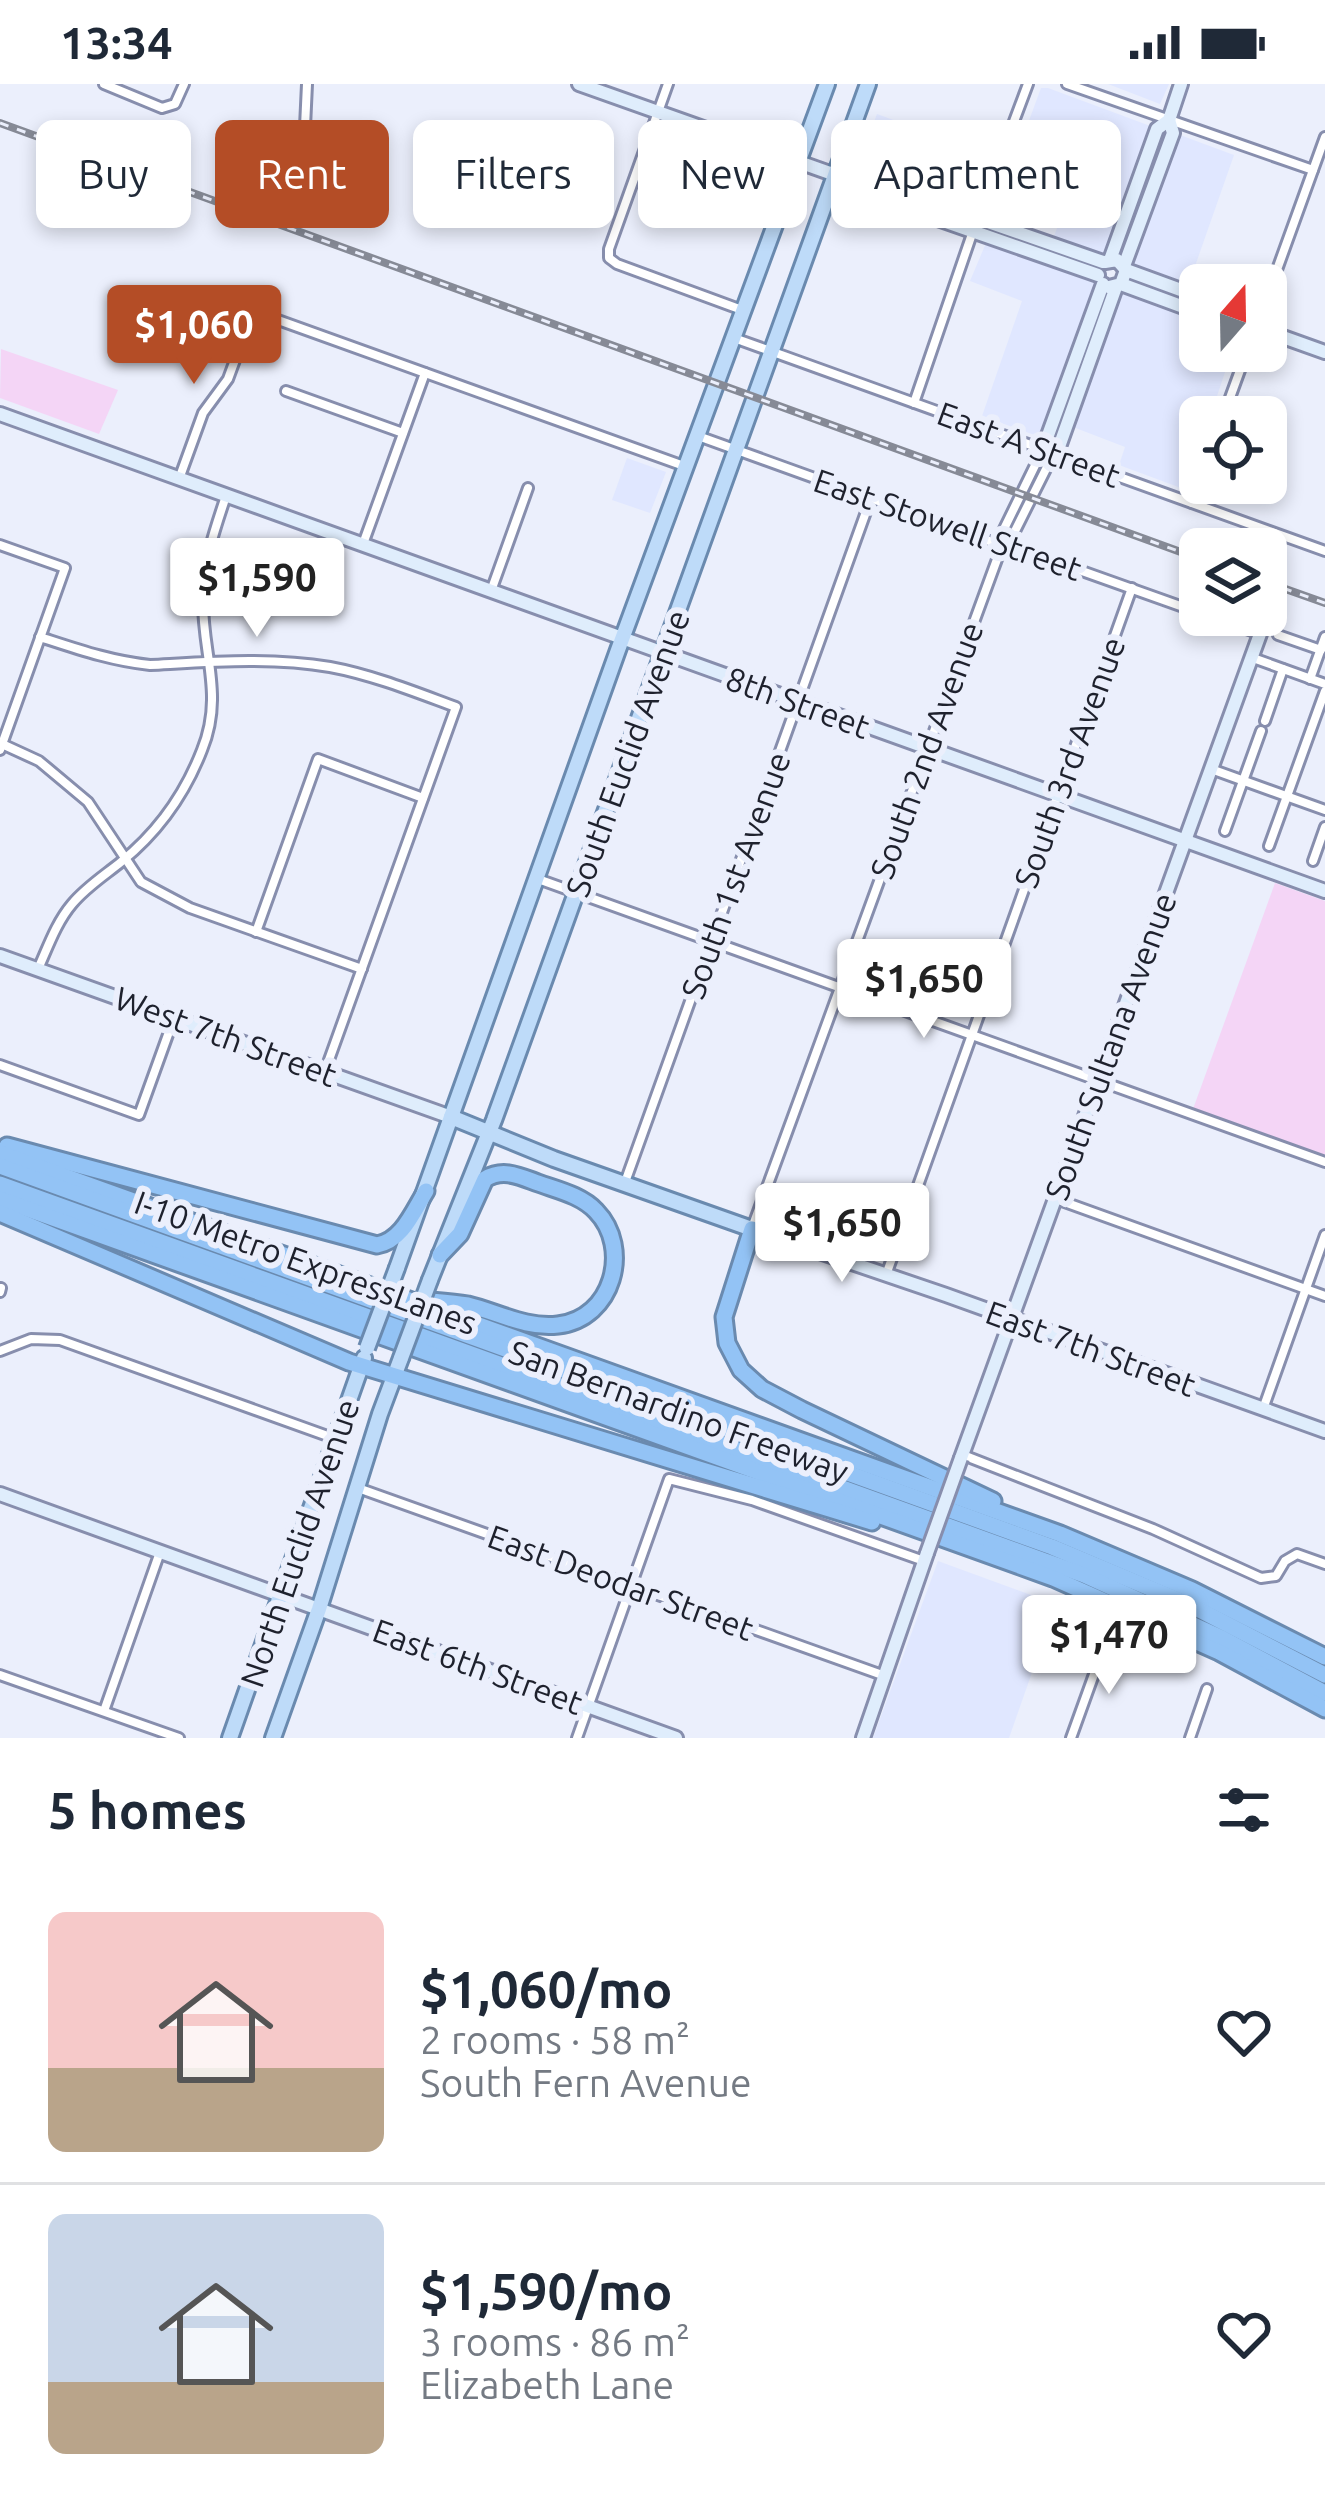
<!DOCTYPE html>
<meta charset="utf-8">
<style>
body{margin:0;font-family:Ubuntu,sans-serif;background:#f2f2f3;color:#1f2937;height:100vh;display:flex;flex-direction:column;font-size:45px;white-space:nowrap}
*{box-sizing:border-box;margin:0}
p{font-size:39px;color:#747a83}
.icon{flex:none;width:66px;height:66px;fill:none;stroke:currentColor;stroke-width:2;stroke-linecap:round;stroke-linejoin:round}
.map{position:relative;height:1654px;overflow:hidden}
.sheet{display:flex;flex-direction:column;background:#fff;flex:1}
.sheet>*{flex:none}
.top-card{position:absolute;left:36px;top:36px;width:1254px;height:108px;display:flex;gap:24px}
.needle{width:78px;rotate:20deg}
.buttons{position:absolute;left:1179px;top:180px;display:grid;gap:24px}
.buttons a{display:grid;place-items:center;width:108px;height:108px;border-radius:18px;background:#fff;box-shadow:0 6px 18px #0003;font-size:60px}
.price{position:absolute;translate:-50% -102px;padding:0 27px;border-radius:12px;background:#fff;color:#222;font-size:39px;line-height:78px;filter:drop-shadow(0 3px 6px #0008)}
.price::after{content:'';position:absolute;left:50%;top:72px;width:36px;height:27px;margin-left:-18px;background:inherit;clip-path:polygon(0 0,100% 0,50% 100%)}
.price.on{background:#b44d26;color:#fff}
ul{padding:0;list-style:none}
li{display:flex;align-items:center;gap:36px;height:300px;padding:0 48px}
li+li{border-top:3px solid #e0e1e3}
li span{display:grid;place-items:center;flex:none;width:336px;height:240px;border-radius:18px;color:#555}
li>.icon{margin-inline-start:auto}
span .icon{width:144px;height:144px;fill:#fffc;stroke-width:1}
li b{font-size:51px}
h2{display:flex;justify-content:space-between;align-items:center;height:144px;padding:0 48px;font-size:51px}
.tag{padding:0 42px;border-radius:18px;background:#fff;box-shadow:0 6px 18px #0003;font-size:42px;line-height:108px}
.tag.on{background:#b44d26;color:#fff}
.status{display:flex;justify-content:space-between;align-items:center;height:84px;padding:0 60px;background:#fff;direction:ltr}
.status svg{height:33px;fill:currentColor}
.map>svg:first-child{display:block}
.built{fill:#e0e7ff}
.green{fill:#f4d5f6}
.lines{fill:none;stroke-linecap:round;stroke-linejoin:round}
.street-casing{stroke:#878ead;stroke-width:14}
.secondary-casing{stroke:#878ead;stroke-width:18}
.primary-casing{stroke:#6a8aaf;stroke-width:20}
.highway-casing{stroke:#6a8aaf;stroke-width:21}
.street{stroke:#fff;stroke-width:8}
.secondary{stroke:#dfedfc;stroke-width:12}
.primary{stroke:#bedbf9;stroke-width:14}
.highway{stroke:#93c3f5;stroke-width:15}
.rail-casing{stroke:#868a96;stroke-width:8}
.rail{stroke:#ebeffc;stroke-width:3;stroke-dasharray:9;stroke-linecap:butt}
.secondary-bridge-casing{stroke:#878ead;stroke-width:18;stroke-linecap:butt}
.primary-bridge-casing{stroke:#6a8aaf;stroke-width:20;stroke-linecap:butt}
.secondary-bridge{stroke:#dfedfc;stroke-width:12}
.primary-bridge{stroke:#bedbf9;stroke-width:14}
.labels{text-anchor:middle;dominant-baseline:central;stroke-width:12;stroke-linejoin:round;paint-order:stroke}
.street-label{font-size:33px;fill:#1e212d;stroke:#ebeffc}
</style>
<div class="status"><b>13:34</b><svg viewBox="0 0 49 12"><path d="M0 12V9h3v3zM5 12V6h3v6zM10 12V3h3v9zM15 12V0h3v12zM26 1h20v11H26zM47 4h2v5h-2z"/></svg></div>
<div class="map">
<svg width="1325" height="1654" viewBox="0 0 1325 1654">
<rect width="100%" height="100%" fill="#ebeffc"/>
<g class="built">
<path d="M1108 0H1169L1160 20Z"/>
<path d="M1041 4H1048L1153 43 1106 168 1096 171 1053 155 1065 123 1061 121 1062 117 1007 96Z"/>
<path d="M877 30 929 49 911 98 865 82 861 73Z"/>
<path d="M1180 51 1234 71 1188 202 1132 183 1130 180 1177 52Z"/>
<path d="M986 159 1095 198 1096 201 1040 353 982 332 1022 217 970 197Z"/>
<path d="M1122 209 1200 237V267H1232L1210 333H1200V361L1186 401 1181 404 1119 381 1125 363 1073 343Z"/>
<path d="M627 374 666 388 650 429 612 416Z"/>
<path d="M938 1477 1056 1520 1009 1654H873Z"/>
</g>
<g class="green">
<path d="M1 265 118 306 99 350 0 314Z"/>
<path d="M1275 799 1325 817V1073L1193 1025Z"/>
</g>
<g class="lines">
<g class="street-casing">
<g id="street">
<path d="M104 0 162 24 175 20 184 0"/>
<path d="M668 0 609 165V174L617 180 742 226"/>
<path d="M1067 0 1313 86"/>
<path d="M305 43 307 0"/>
<path d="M1266 216 1325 53"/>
<path d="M734 254 1325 467"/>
<path d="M286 307 403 349"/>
<path d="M914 319 973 147 1028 0"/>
<path d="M1223 333 1247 267"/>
<path d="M698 352 992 458 1003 459 1200 529"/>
<path d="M179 395 203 329 228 295 253 227 684 382"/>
<path d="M1192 419 1200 396"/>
<path d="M1005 458 1012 453 1054 369"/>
<path d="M363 460 425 289"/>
<path d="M0 461 65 484 0 666"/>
<path d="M491 507 528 404"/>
<path d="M1207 531 1260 550"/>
<path d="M1278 551 1321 566"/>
<path d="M40 553C77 565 111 577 150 581 209 578 270 573 330 583 373 591 415 608 456 623L325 987"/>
<path d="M1253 574 1325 600"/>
<path d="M1310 595 1325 553"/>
<path d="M1265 637 1283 585"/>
<path d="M2 660 39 677 88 718 141 798 190 824 362 885"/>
<path d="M1211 685 1325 726"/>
<path d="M1225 747 1261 647"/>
<path d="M1269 762 1325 607"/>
<path d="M1313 777 1325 743"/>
<path d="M538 795 1325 1078"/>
<path d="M256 848 318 675 423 714"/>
<path d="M38 885C48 863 56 839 72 820 86 803 105 791 121 778 158 748 185 710 202 666 225 610 201 567 203 511 204 476 215 445 226 412"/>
<path d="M0 981 139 1031 174 934"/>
<path d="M624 1101 871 414"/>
<path d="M1056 1115 1325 1212"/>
<path d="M752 1144 1003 459 1002 449 1043 365"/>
<path d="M886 1191 1132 504"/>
<path d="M0 1208 1 1204"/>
<path d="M0 1267 31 1255 60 1256 336 1355"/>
<path d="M1263 1325 1325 1151"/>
<path d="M963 1371 1153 1445 1261 1494 1276 1492 1285 1477 1297 1470 1325 1480"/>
<path d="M358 1404 885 1592"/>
<path d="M0 1591 179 1654"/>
<path d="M104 1627 160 1468"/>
<path d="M577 1654 669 1395 752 1416 924 1477"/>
<path d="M1071 1654 1106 1557"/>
<path d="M1190 1654 1207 1605"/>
</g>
</g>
<g class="secondary-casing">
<g id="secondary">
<path d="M579 0 889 110 907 116 916 113 1103 178"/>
<path d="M907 116 912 126 1098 191"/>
<path d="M1110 176 1157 45 1169 36 1181 0"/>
<path d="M1105 178 1117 176 1126 186 1200 213"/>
<path d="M1124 182 1173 49 1169 36"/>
<path d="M1121 200 1200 229"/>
<path d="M1109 203 1121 200 1126 186"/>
<path d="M1266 247 1325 268"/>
<path d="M0 330 1325 807"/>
<path d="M1043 365 1103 200"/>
<path d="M1054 369 1060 360 1116 203"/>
<path d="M0 872 451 1033"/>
<path d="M752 1145 946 1211 1325 1347"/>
<path d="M961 1374 1260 550"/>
<path d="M0 1410 676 1654"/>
<path d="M863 1654 927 1469"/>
</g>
</g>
<g class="primary-casing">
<g id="primary">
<path d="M451 1033 554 1075 752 1145"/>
<path d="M397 1184 618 566 827 0"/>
<path d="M430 1196 494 1036 868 0"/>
<path d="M230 1654 364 1274"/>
<path d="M273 1654 319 1525 380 1330 401 1274"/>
</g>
</g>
<g class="highway-casing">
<g id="highway">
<path d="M7 1062 377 1161C402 1157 413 1128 426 1107"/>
<path d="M0 1069 1060 1450 1192 1506 1325 1573"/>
<path d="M0 1082 1052 1463 1190 1521 1325 1591"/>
<path d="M0 1100 1084 1491 1222 1554 1325 1609"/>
<path d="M0 1115 1053 1494 1219 1568 1325 1625"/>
<path d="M0 1129 349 1278 872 1438"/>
<path d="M752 1145 724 1233 727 1259 741 1286 762 1305 802 1326 993 1417"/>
<path d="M431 1217C443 1218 456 1219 468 1221 497 1228 527 1245 558 1241 613 1235 632 1164 596 1127 581 1111 557 1106 538 1099 519 1092 503 1084 485 1095L460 1150 440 1171"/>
</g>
</g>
<use href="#street" class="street"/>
<use href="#secondary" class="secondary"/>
<use href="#primary" class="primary"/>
<use href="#highway" class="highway"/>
<g class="rail-casing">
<g id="rail">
<path d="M0 39 1200 475"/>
<path d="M1266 498 1325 519"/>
</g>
</g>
<use href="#rail" class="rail"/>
<g class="secondary-bridge-casing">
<path id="secondary-bridge" d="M927 1469 961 1374"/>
</g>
<g class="primary-bridge-casing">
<g id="primary-bridge">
<path d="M367 1264 397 1184"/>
<path d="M401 1274 430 1196"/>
</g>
</g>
<use href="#secondary-bridge" class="secondary-bridge"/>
<use href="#primary-bridge" class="primary-bridge"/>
</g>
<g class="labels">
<g class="street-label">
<text transform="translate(1029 360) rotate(20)">East A Street</text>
<text transform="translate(948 440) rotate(19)">East Stowell Street</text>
<text transform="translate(798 618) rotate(20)">8th Street</text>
<text transform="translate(926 666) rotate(-70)">South 2nd Avenue</text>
<text transform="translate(627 669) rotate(-70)">South Euclid Avenue</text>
<text transform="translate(1069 678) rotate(-70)">South 3rd Avenue</text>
<text transform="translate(735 791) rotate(-70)">South 1st Avenue</text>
<text transform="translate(226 952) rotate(20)">West 7th Street</text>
<text transform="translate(1110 962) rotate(-70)">South Sultana Avenue</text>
<text transform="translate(306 1178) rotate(20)">I-10 Metro ExpressLanes</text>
<text transform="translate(1091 1264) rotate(20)">East 7th Street</text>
<text transform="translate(679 1327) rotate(20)">San Bernardino Freeway</text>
<text transform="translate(299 1459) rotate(-71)">North Euclid Avenue</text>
<text transform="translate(621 1498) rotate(20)">East Deodar Street</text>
<text transform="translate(478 1582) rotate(20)">East 6th Street</text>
</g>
</g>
</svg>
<div class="buttons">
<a><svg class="needle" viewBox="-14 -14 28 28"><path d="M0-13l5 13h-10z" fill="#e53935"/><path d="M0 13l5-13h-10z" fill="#747a83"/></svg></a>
<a><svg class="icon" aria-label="locate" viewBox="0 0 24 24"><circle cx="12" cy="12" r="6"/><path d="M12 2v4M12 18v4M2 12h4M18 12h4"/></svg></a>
<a><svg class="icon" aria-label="layers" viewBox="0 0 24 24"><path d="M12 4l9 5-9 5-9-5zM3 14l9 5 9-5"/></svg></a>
</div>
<b class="price on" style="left:194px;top:303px">$1,060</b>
<b class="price" style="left:257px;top:556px">$1,590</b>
<b class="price" style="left:924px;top:957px">$1,650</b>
<b class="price" style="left:842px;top:1201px">$1,650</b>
<b class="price" style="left:1109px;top:1613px">$1,470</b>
<div class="top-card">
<a class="tag">Buy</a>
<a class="tag on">Rent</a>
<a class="tag">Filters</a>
<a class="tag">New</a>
<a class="tag">Apartment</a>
</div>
</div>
<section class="sheet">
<h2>5 homes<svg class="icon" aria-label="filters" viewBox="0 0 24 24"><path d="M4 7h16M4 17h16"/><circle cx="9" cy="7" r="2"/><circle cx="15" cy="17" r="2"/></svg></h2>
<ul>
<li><span style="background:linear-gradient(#f6c9c9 65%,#b9a48a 0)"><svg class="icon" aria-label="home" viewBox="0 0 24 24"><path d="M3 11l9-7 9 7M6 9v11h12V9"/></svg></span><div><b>$1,060/mo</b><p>2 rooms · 58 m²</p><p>South Fern Avenue</p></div><svg class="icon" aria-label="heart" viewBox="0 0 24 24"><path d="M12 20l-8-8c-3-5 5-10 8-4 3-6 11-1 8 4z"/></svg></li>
<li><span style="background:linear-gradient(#c9d6e8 70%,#b9a48a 0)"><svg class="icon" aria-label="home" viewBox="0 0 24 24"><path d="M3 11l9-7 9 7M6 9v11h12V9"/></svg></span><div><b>$1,590/mo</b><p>3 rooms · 86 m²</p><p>Elizabeth Lane</p></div><svg class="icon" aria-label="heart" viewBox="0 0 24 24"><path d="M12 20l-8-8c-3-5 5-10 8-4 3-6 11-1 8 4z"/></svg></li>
</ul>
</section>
